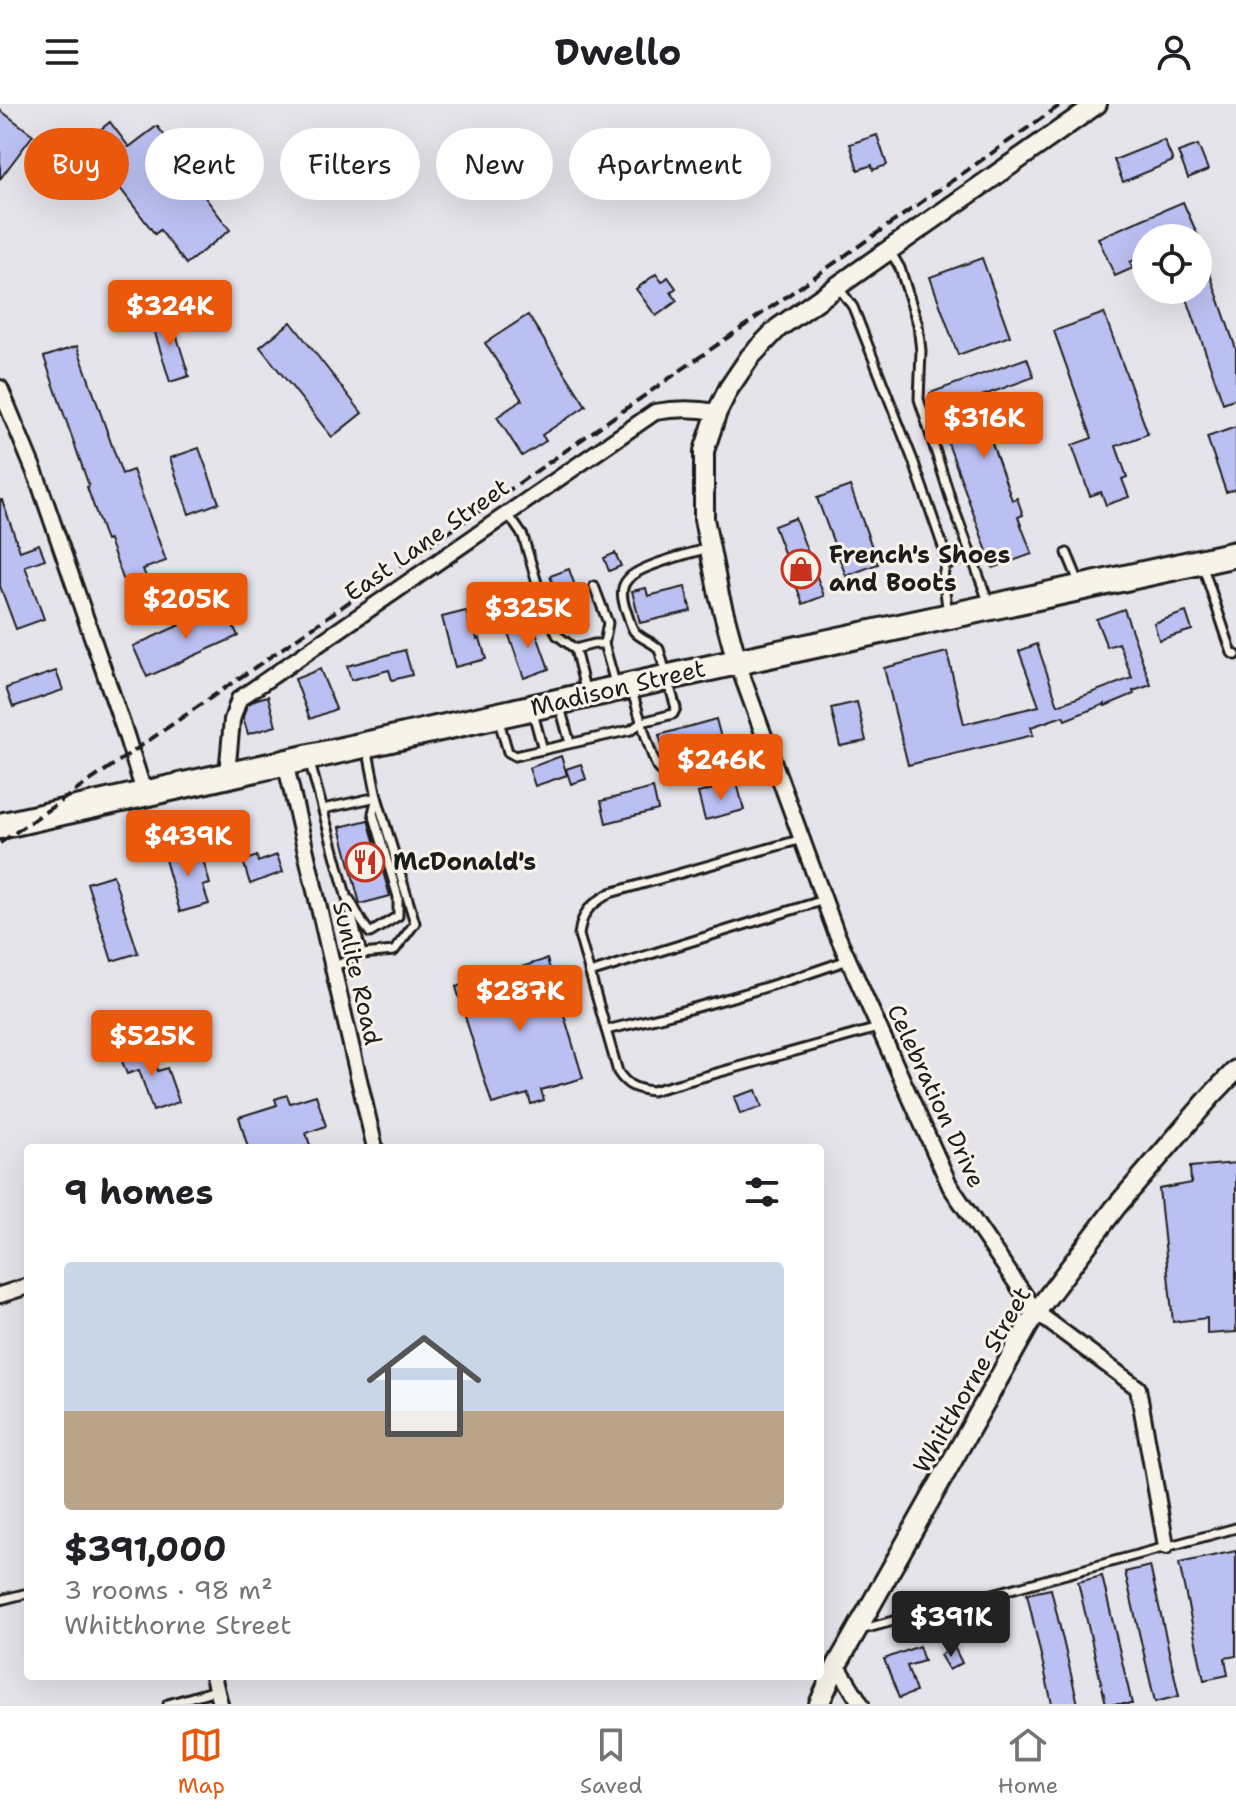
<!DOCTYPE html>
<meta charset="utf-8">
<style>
body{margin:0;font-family:"Shantell Sans",sans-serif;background:#f6f6f6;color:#202124;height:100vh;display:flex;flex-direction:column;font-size:30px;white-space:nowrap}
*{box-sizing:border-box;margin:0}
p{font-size:26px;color:#757577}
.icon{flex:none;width:44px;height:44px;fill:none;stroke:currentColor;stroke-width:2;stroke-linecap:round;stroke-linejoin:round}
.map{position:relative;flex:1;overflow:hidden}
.panel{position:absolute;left:24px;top:1040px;width:800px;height:536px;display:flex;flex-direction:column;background:#fff;border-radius:8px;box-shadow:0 8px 32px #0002}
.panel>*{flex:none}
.hud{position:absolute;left:24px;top:24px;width:800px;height:72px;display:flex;gap:16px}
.tools{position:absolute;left:1132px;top:120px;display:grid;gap:16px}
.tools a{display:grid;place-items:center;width:80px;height:80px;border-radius:50%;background:#fff;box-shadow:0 8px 32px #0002;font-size:40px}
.price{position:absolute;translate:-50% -68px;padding:0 18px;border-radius:8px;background:#ea580c;color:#fff;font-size:26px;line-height:52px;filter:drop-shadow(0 2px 4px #0008)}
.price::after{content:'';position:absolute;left:50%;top:48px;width:24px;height:18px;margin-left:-12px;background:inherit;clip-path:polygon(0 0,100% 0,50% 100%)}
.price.active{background:#222;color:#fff}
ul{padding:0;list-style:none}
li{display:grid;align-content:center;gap:16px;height:424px;padding:0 40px}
li span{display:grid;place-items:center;height:248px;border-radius:8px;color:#555}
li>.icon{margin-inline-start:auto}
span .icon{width:144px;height:144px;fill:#fffc;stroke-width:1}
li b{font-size:34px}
h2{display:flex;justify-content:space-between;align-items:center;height:96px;padding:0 40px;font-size:34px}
.chip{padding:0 28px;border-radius:36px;background:#fff;box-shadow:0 8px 32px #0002;font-size:28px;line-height:72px}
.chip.active{background:#ea580c;color:#fff}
header{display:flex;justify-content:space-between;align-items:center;height:104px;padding:0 40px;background:#fff;font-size:36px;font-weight:700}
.tabs{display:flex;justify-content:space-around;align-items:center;height:112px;border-top:2px solid #e0e0e0;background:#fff;font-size:22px;color:#757577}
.tabs a{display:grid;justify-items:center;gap:4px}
.tabs .active{color:#ea580c}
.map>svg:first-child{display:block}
.building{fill:#bbc0f2;stroke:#1c1c1c;stroke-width:2}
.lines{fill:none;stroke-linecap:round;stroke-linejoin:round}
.service-casing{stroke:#1c1c1c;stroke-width:13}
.minor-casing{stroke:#1c1c1c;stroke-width:20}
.tertiary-casing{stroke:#1c1c1c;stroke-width:24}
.primary-casing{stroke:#1c1c1c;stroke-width:30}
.service{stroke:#f7f3e8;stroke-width:7}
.minor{stroke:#f7f3e8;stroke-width:14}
.tertiary{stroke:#f7f3e8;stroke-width:18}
.primary{stroke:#f7f3e8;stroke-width:24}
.rail{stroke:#1c1c1c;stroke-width:4;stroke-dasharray:12 6;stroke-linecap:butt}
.labels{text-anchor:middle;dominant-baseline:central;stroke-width:6;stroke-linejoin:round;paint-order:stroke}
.street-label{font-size:24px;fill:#1c1c1c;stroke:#f7f3e8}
.poi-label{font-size:24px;font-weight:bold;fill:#1c1c1c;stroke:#f7f3e8;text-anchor:start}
</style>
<header><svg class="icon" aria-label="menu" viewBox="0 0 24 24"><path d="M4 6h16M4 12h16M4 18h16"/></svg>Dwello<svg class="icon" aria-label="person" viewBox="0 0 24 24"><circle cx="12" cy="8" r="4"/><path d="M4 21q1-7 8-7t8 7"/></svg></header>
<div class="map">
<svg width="1236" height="1600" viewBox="0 0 1236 1600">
<rect width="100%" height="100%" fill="#e5e4eb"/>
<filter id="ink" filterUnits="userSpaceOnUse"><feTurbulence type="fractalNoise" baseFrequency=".0125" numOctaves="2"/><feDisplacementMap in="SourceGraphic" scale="16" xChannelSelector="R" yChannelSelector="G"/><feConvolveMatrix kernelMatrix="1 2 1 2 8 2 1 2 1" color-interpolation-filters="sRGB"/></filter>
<g filter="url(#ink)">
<g class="building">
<path d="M0 6 33 31 0 75Z"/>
<path d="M110 18 129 43 157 22 205 84 201 88 230 126 186 160 160 126 155 130 85 38Z"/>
<path d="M877 31 887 61 873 66 872 61 858 66 850 40Z"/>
<path d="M1164 36 1173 57 1123 78 1114 56Z"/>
<path d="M1198 41 1208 66 1188 74 1178 48Z"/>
<path d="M1183 98 1199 134H1146V151L1130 158 1133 164 1115 172 1098 134Z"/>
<path d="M982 154 1010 232 958 251 930 173Z"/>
<path d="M656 170 662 178 668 173 676 184 671 188 677 197 656 212 636 185Z"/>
<path d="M1210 170 1236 245V294L1223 299 1184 186H1198V175Z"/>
<path d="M1104 209 1148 330 1116 342 1127 373 1122 375 1129 393 1106 401 1101 388 1090 392 1072 341 1092 334 1054 227Z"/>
<path d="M170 210 189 272 170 278 151 216Z"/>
<path d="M528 211 586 302 542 331 546 337 522 352 497 313 522 296 485 239Z"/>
<path d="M291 218 362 309 332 333 260 243Z"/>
<path d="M77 242 122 370 133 366 166 457 143 465 151 486 130 494 109 436 106 437 87 383 89 382 44 253Z"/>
<path d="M1027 254 1034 273 976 294 1012 396 1017 394 1023 411 1018 413 1032 450 993 464 930 289Z"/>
<path d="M1236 323V385L1226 388 1207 333Z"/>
<path d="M199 344 219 399 189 410 170 354Z"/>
<path d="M850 382 878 460 846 472 817 394Z"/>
<path d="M0 396H2L20 447 39 440 45 455 25 462 44 515 16 525 0 482Z"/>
<path d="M795 414 824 492 803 500 774 422Z"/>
<path d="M615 449 621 462 609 467 604 454Z"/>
<path d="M569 465 583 505 565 512 550 472Z"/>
<path d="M685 483 691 507 640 519 632 487 646 484 648 492Z"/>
<path d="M224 501 238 532 147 573 133 542Z"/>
<path d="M1124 505 1151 581 1133 587 1134 590 1105 602V600L1065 616 1063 612 1031 623 1033 631 908 661 884 564 947 548 964 620 1039 602 1019 547 1037 540 1058 601 1132 574 1119 539 1107 543 1096 515Z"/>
<path d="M466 507 471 525 474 524 477 535 480 534 486 555 455 563 442 513Z"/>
<path d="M1186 508 1192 526 1159 536 1154 519Z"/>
<path d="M532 517 549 565 524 574 507 526Z"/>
<path d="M405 546 412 571 392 576 389 566 351 576 347 562Z"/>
<path d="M320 565 336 605 310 615 295 575Z"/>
<path d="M56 567 63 586 13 603 6 584Z"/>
<path d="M268 592 276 622 248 630 243 613 247 601 257 595Z"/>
<path d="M857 598 866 637 840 642 831 604Z"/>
<path d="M716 615 726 653 715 656 714 651 668 663 659 631Z"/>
<path d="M561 652 567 671 535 682 529 664Z"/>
<path d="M581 660 586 675 571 680 566 665Z"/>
<path d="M737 679 744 706 705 716 698 689Z"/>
<path d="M653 684 658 706 606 719 601 697Z"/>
<path d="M368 716 390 792 360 800 340 723Z"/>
<path d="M199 742 210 780 203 782 209 800 180 808 164 752Z"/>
<path d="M277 751 283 768 250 780 243 757 257 752 258 758Z"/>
<path d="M113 771 138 849 112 857 87 779Z"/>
<path d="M547 855 583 974 541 986 544 996 531 1000 528 990 492 1000 456 883Z"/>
<path d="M150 942 158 967 167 964 179 998 153 1007 139 966 127 970 120 952Z"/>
<path d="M756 986 762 1003 740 1010 734 993Z"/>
<path d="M287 991 290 999 316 991 326 1022 306 1029 311 1044H248L239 1013 277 1001 275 995Z"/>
<path d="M1236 1059V1228L1207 1230V1214L1173 1218 1159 1085 1191 1079 1190 1063Z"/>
<path d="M1236 1447V1552L1225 1554 1228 1571 1204 1576 1179 1459Z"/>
<path d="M1150 1462 1179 1592 1155 1598 1125 1468Z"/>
<path d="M1102 1472 1132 1600H1106L1078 1478Z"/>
<path d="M1051 1485 1078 1600H1052L1027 1490Z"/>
<path d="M919 1542 924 1557 907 1562 916 1588 899 1594 884 1555Z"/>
<path d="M954 1543 962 1559 949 1566 940 1551Z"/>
</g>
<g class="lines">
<g class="service-casing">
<g id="service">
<path d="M890 147 900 164 918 221 921 247 919 295 952 399 988 497"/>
<path d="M839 184 853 203 914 359 943 443 945 461 943 473 948 510"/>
<path d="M508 410 523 432 540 489 557 531 575 545 586 589"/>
<path d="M1067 449 1079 478"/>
<path d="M1202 460 1232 549 1236 551"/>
<path d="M945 461 972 452"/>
<path d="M594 482 608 519 604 540"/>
<path d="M575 545 594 540H604L615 579"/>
<path d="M632 588C637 602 652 658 659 666 670 677 720 664 733 658 745 653 756 647 768 641"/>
<path d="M560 603 570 639"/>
<path d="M533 609 543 646"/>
<path d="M499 617 508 648 515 652 631 626 642 618 673 610 676 604 659 545C652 537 640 535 634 527 630 521 628 510 625 504 622 494 620 483 628 475 638 462 691 449 709 444"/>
<path d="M310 659 362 850 394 847 415 819 377 693 367 643"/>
<path d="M323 705 377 693 373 709 398 793V812L370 829 362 818 350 796"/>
<path d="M802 735 610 789C590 801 582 807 579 831L618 968C627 982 636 985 652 987L878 924"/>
<path d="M333 863 362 850"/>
<path d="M590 869 824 796"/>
<path d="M606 926C688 907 769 884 848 856"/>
<path d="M0 1496 28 1489"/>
<path d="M860 1526 1236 1424"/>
<path d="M168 1600 216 1586"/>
</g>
</g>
<g class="minor-casing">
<g id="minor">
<path d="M0 284 38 376 126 631 145 691"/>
<path d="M737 558 835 826 950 1082 1036 1208 1138 1284 1166 1442"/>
<path d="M285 658 375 1044"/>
<path d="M227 670 232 616 239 595 655 308C677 304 694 304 717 308"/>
<path d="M0 1191 28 1182"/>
<path d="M837 1561 861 1600"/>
<path d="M213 1572 220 1600"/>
</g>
</g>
<g class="tertiary-casing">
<g id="tertiary">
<path d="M737 558 719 491 704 415V347L717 308 729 284 750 253 778 224 1097 0"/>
<path d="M819 1600 837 1561 1036 1208 1115 1104 1212 991 1236 966"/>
</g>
</g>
<g class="primary-casing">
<path id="primary" d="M0 722 737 558 1236 450"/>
</g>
<use href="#service" class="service"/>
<use href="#minor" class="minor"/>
<use href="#tertiary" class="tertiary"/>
<use href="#primary" class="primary"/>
<path class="rail" d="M0 739 296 535 1062 0"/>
</g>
</g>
<defs>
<g id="shop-ring" transform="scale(2)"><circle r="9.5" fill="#f7f3e8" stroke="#c8321e" stroke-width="1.5"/><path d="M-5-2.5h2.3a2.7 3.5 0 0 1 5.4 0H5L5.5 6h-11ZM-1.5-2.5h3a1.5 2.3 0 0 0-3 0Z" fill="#c8321e"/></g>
<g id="restaurant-ring" transform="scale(2)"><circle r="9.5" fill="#f7f3e8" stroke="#c8321e" stroke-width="1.5"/><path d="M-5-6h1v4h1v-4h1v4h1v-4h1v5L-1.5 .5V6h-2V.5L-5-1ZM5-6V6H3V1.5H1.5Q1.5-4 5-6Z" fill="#c8321e"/></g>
</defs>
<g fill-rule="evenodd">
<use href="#shop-ring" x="801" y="465"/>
<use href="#restaurant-ring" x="365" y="758"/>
</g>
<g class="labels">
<g class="street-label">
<text transform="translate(427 436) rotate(-35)">East Lane Street</text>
<text transform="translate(618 584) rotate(-13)">Madison Street</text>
<text transform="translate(357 869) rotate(77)">Sunlite Road</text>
<text transform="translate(936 992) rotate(65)">Celebration Drive</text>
<text transform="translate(972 1276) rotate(-60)">Whitthorne Street</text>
</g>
<g class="poi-label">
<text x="829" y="451">French's Shoes<tspan x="829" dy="28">and Boots</tspan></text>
<text x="393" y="758">McDonald's</text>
</g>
</g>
</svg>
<div class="tools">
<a><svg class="icon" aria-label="locate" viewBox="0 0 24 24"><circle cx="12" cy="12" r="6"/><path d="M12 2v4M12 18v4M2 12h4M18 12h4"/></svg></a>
</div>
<b class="price" style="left:170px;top:244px">$324K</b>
<b class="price" style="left:984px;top:356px">$316K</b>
<b class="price" style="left:186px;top:537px">$205K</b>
<b class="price" style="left:528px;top:546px">$325K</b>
<b class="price" style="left:721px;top:698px">$246K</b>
<b class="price" style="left:188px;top:774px">$439K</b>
<b class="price" style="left:520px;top:929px">$287K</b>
<b class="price" style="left:152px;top:974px">$525K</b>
<b class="price active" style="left:951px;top:1555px">$391K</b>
<div class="hud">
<a class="chip active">Buy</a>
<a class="chip">Rent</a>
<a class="chip">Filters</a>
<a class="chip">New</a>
<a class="chip">Apartment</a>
</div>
<section class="panel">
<h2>9 homes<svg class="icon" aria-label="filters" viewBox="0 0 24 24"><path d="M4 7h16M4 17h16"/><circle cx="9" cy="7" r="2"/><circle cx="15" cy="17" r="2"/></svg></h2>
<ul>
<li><span style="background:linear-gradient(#c9d6e8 60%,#b9a48a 0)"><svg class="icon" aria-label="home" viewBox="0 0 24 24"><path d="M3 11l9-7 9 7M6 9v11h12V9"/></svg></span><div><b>$391,000</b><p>3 rooms · 98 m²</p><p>Whitthorne Street</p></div></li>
</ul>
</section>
</div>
<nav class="tabs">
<a class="active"><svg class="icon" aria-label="map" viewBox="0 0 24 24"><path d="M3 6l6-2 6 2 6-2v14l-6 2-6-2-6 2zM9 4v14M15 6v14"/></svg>Map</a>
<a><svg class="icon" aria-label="saved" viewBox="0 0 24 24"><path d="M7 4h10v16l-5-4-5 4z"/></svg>Saved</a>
<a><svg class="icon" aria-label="home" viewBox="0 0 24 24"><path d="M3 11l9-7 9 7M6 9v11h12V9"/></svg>Home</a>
</nav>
